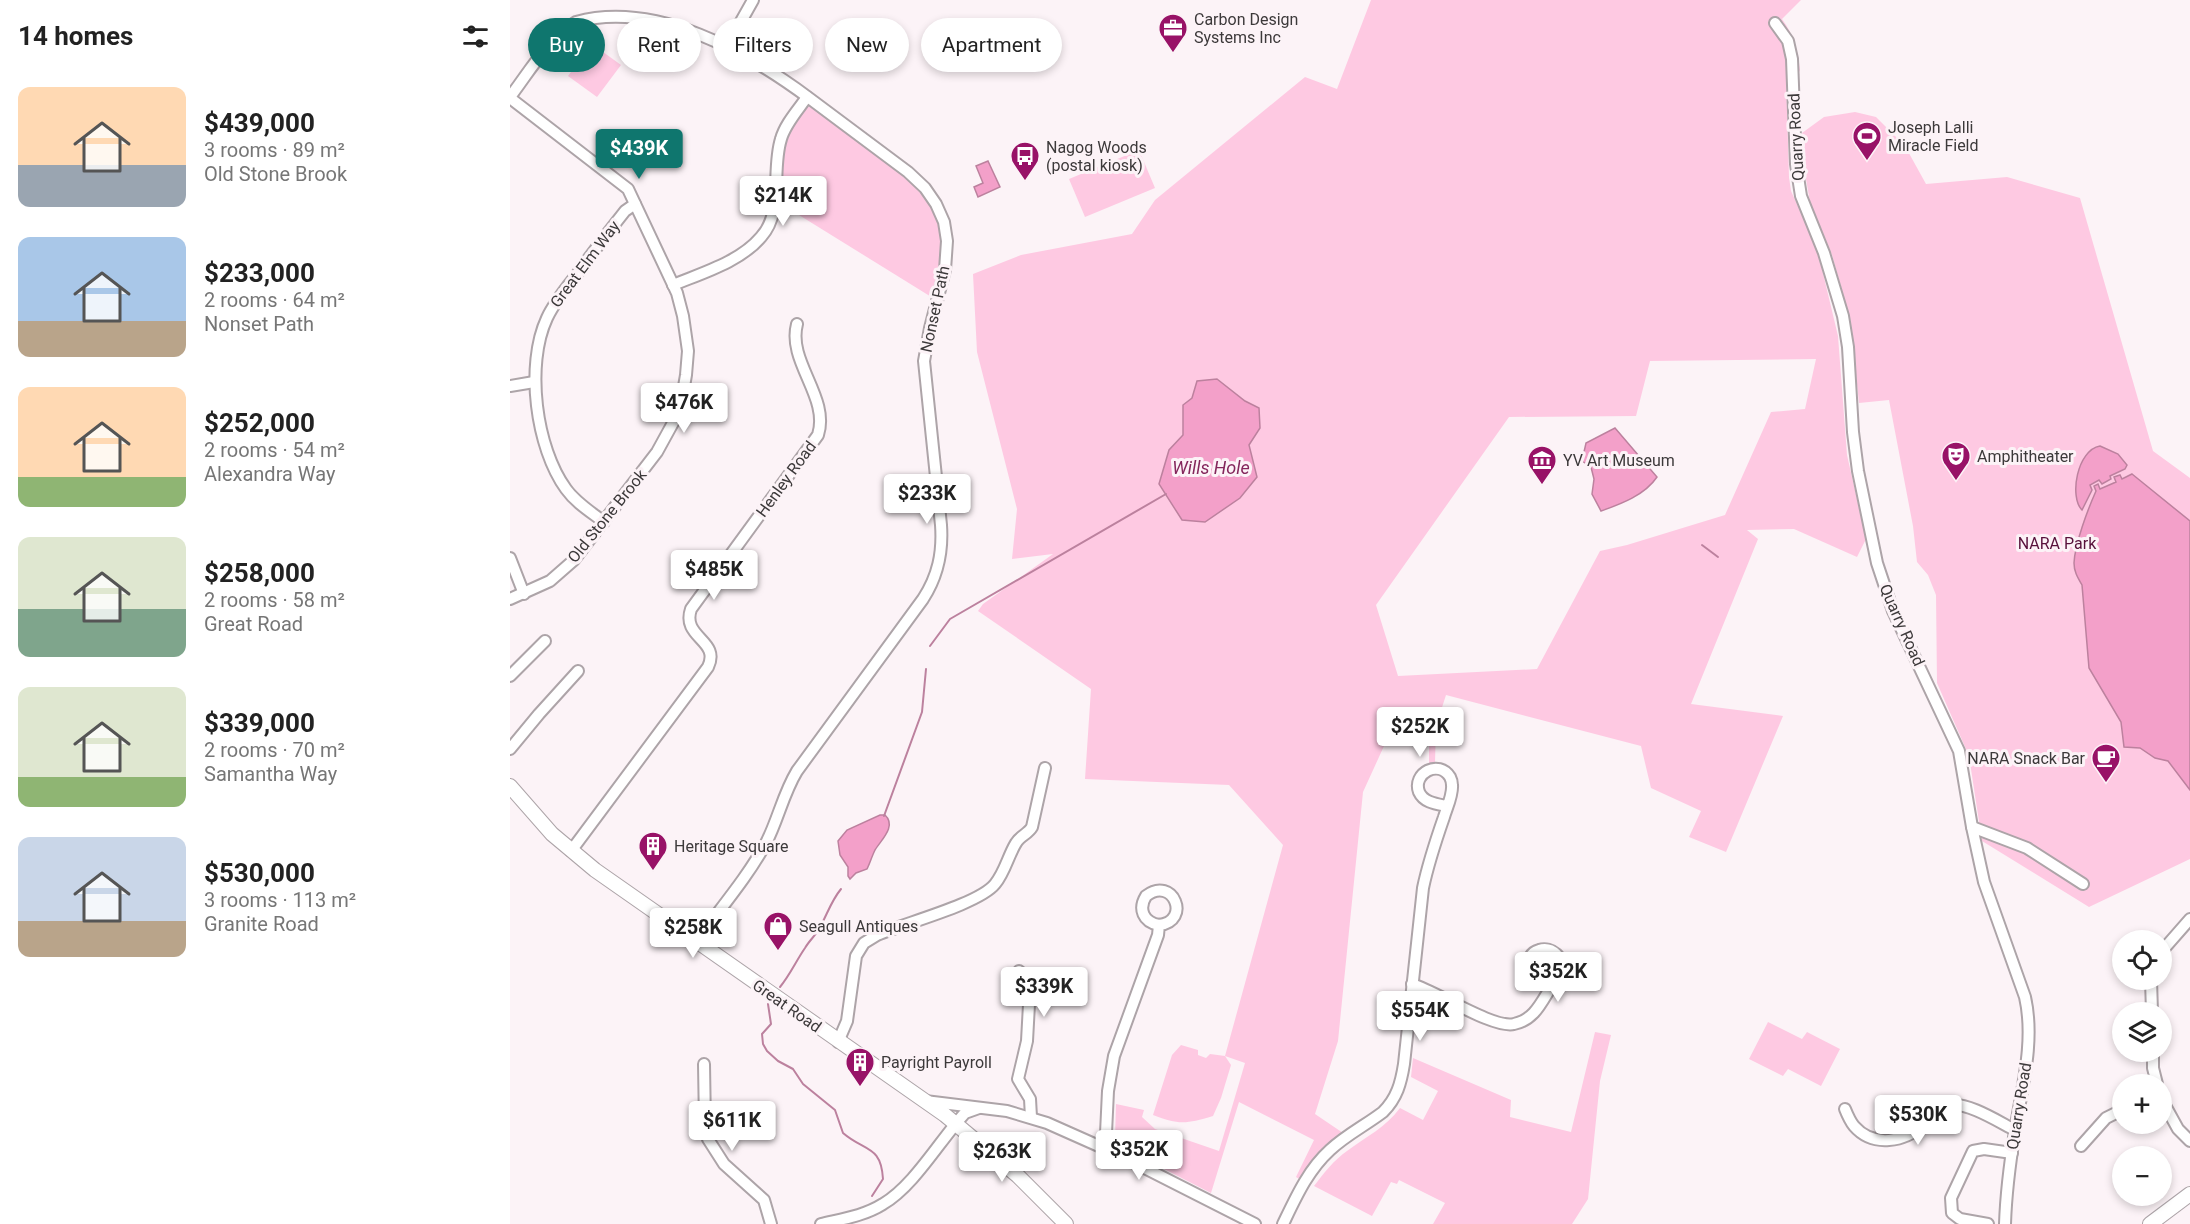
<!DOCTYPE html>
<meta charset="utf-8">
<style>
body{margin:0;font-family:Roboto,sans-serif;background:#f2f2f2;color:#222;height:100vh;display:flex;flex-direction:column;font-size:22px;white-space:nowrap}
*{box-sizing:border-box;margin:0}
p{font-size:20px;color:#767676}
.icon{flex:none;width:33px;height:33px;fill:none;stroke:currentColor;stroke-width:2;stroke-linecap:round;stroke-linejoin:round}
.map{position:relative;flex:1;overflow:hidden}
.panel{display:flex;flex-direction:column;background:#fff;width:510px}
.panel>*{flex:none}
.hud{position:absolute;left:18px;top:18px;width:570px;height:54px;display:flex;gap:12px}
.fabs{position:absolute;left:1602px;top:930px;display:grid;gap:12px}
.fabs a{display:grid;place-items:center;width:60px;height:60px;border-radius:50%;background:#fff;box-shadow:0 3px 9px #0003;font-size:30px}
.price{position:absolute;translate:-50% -51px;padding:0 14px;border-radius:6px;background:#fff;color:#222;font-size:20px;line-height:39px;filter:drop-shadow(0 2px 3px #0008)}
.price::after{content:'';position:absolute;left:50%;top:36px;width:18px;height:14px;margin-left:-9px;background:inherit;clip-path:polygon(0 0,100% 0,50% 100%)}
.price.selected{background:#0f766e;color:#fff}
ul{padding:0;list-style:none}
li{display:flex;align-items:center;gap:18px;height:150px;padding:0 18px}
li span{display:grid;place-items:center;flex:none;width:168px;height:120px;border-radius:12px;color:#555}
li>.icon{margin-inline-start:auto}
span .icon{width:72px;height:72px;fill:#fffc;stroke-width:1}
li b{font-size:26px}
h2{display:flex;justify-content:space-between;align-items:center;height:72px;padding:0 18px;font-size:26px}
.chip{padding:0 21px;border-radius:27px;background:#fff;box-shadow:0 3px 9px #0003;font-size:21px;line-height:54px}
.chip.selected{background:#0f766e;color:#fff}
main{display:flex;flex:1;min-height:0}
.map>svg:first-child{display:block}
.green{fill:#fec9e2;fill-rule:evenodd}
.water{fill:#f3a0c9;stroke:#bc819e;stroke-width:1.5}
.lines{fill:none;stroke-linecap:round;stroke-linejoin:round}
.stream{stroke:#bc819e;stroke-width:2}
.minor-casing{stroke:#ada4a8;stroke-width:14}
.major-casing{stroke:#ada4a8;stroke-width:16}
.minor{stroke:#fff;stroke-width:10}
.major{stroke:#fff;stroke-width:14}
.labels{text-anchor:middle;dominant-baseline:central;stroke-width:6;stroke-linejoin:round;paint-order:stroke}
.poi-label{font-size:16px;fill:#3c393a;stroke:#fcf3f7;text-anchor:start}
.street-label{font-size:16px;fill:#3c393a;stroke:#fcf3f7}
.park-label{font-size:16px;fill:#58103b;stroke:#fcf3f7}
.water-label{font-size:18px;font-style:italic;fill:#84265c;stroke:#fcf3f7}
</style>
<main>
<section class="panel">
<h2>14 homes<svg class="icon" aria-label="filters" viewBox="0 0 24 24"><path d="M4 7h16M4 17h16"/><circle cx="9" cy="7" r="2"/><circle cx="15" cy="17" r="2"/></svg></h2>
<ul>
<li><span style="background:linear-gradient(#ffd9b3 65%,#9aa5b1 0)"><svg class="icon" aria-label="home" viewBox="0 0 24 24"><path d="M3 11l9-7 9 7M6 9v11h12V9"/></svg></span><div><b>$439,000</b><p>3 rooms · 89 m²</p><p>Old Stone Brook</p></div></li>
<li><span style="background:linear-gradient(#a9c7e8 70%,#b9a48a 0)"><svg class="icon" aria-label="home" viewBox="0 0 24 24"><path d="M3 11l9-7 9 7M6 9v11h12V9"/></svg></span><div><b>$233,000</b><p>2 rooms · 64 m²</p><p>Nonset Path</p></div></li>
<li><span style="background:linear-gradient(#ffd9b3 75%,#8fb573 0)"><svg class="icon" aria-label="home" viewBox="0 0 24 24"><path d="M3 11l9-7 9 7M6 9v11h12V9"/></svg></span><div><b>$252,000</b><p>2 rooms · 54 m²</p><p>Alexandra Way</p></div></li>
<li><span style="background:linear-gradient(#dfe7d0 60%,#7fa58c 0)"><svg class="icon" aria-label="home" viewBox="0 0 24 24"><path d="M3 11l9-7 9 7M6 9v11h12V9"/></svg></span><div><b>$258,000</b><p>2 rooms · 58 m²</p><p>Great Road</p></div></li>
<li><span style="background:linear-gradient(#dfe7d0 75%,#8fb573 0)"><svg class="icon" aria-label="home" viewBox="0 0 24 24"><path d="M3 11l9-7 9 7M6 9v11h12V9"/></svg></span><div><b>$339,000</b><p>2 rooms · 70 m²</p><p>Samantha Way</p></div></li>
<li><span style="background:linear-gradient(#c9d6e8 70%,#b9a48a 0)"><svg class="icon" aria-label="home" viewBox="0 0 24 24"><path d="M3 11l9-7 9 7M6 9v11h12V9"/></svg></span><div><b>$530,000</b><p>3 rooms · 113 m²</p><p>Granite Road</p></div></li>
</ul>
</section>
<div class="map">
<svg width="1680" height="1224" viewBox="0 0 1680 1224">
<rect width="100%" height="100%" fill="#fcf3f7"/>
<g class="green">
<path d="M861 0H1291L1272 19C1284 35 1288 51 1290 70L1288 74 1290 75 1276 77 1279 177 1281 191 1307 248 1328 336 1337 455 1356 539 1347 557 1284 529 1237 530 1248 539 1181 704 1273 716 1216 852 1179 837 1191 811 1141 788 1131 746 936 695 926 726 925 762 919 763V724L890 711 853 792 828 1041 805 1114 836 1135 791 1180 786 1177 804 1140 729 1102 701 1193 609 1146 605 1139 606 1104 634 1110 632 1117 645 1129 709 1151 735 1063 715 1056 721 1065 711 1098 703 1116C676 1124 669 1125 643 1115L662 1055 671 1045 688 1050V1055L696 1058 700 1054 715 1056 773 845 719 785 575 779 581 689 468 611 473 604 543 554 502 559 507 509 467 352 463 274 511 255 622 234 645 200 795 77 827 89ZM1306 359 1295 409 1261 412 1215 515 1117 545 1090 551 1027 669 888 676 866 605 999 417 1126 416 1140 361Z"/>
<path d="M136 39 143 41 145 47 153 54 150 59H137L123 50V44Z"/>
<path d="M82 44 111 65 87 97 58 76Z"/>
<path d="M300 106 402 181C437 221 436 249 423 298L268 202C269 178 272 116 300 106Z"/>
<path d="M1345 112 1366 117 1395 146 1416 184 1497 177 1570 198 1643 451 1680 478V859L1579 907 1472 841 1459 756 1427 683 1426 595 1418 575 1407 562 1403 526 1379 400 1349 403 1340 319 1322 255 1300 202 1293 162 1292 133 1314 117Z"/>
<path d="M629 150 645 188 575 217 559 179Z"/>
<path d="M1258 1022 1292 1039 1297 1032 1330 1049 1311 1086 1278 1069 1273 1076 1239 1059Z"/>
<path d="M1085 1032 1101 1035 1090 1081 1078 1199 1062 1224H923L935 1203 889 1180 887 1184 881 1182 862 1216 804 1186C814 1173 824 1160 837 1151 857 1136 875 1128 890 1108L913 1120 928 1091 901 1077 903 1058 1001 1100 1000 1117 1061 1132Z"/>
</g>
<g class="water">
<path d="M478 161 490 187 468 197 464 187 473 183 466 166Z"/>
<path d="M707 379 735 401 749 408 750 428 739 445 747 477 730 498 695 522 672 520 649 484 659 450 673 435V405L682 398 687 381Z"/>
<path d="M1105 428 1147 477C1135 495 1111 504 1091 511L1082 494 1084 479 1081 467 1072 461 1076 443Z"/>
<path d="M1590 446 1608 454 1617 465 1615 469 1600 476 1601 479 1592 484 1589 480 1580 485 1582 490 1572 510C1559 497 1567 450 1590 446Z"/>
<path d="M1622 474 1680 521V790L1658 761 1645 758 1630 748 1614 747 1611 722 1579 668 1572 585C1568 578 1564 572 1564 563 1565 543 1578 509 1586 491L1584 486 1588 484 1590 489 1606 482 1604 477 1610 475 1612 479Z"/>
<path d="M370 815H375C387 826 371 840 365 850 362 856 360 863 357 869L346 873 340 879 338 876V867L330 855 328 841 337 830Z"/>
</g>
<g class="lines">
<g class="stream">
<path d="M1192 545 1208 557"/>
<path d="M420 646 440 619 656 494"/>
<path d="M374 816 412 712 416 669"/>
<path d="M270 987C280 975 286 961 295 948 299 941 305 936 309 929 317 915 321 901 331 889"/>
<path d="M258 1004 261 1024 252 1034 253 1044 257 1051 268 1061 283 1069 293 1084 325 1110 333 1133C355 1152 371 1145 373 1179L362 1196"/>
</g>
<g class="minor-casing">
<g id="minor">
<path d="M1265 23 1278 41 1282 59 1286 164 1291 196 1314 253 1333 316 1338 347 1343 432 1348 471 1367 563 1383 611 1449 751 1462 827 1474 882 1515 997C1525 1041 1512 1087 1505 1131 1500 1162 1496 1193 1495 1224"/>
<path d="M220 41 243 0"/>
<path d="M0 97C19 72 38 39 66 22 146 0 237 52 299 98 332 123 365 147 398 172L415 188 426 204 434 222 437 241 435 270 420 328 414 361 431 525C433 553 428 576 413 599L287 771C273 794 268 820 256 843 237 878 209 910 186 942"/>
<path d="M0 98 118 189 167 293 173 316 178 351 176 375 172 398 164 421 147 452 64 560 40 581 0 599"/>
<path d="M163 285C192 273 230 262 251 237 274 212 261 170 271 139 275 124 288 110 297 97"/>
<path d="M0 386 24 382"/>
<path d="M94 522C81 512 66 503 56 489 26 448 15 365 37 318 45 301 57 287 68 273 83 252 99 231 115 211L125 204"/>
<path d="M0 558 14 594"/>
<path d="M0 676 35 641"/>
<path d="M0 749 29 714 68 671"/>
<path d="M1462 827 1517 848 1573 884"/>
<path d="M61 851 198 667C211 640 171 638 181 609L308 435C320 397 277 362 287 324"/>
<path d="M1652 951 1680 919"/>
<path d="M509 971 517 979 520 986 517 1041 508 1079 520 1099 521 1117"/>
<path d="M1641 980 1642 1012"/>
<path d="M902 984C927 992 984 1029 1004 1024 1024 1020 1031 1003 1041 987 1044 982 1049 976 1051 971 1055 958 1042 946 1029 950 1025 951 1021 954 1019 959 1012 974 1029 982 1040 989"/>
<path d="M328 1042 337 1021 346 956 354 943 367 935C395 923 469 904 485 884 495 872 498 856 506 843 510 836 518 834 522 827L535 768"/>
<path d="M1643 1052V1068L1647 1084"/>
<path d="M194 1064 195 1125 198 1139 214 1164 254 1200 261 1224"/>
<path d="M1652 1100 1668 1129 1680 1141"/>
<path d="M415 1101 497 1111 537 1123 609 1155 745 1224"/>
<path d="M1335 1109C1337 1114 1340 1121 1344 1126 1363 1148 1395 1142 1414 1124 1422 1116 1429 1107 1440 1105 1458 1102 1489 1122 1505 1130"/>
<path d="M591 1146 596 1133 598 1091 604 1056 648 935 649 925C682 921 663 875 636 896 628 909 633 922 649 925"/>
<path d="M1571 1146 1596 1118 1612 1110"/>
<path d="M311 1224C332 1219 354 1216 373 1204 404 1186 430 1140 455 1113L469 1108"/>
<path d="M773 1224C786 1197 798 1170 820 1150 836 1135 856 1125 873 1112 887 1098 891 1083 894 1064L913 888C918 864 926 840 934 817 937 807 943 795 942 785 942 782 941 779 940 777 929 759 902 773 909 792 914 803 927 804 937 806"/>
<path d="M1478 1224 1450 1219 1442 1213 1441 1198 1463 1151 1474 1149 1502 1153"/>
</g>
</g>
<g class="major-casing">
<g id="major">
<path d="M0 786 42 834 85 870 435 1115 508 1176 556 1224"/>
<path d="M1640 1224 1680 1194"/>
</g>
</g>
<use href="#minor" class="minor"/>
<use href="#major" class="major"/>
</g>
<defs>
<g id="office-pin" transform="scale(1.5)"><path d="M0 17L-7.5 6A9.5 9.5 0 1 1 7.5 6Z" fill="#981267" stroke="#fcf3f7"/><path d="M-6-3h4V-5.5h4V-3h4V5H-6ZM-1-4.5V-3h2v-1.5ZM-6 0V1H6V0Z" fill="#fff"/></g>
<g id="stadium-pin" transform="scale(1.5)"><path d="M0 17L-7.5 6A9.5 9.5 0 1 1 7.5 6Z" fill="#981267" stroke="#fcf3f7"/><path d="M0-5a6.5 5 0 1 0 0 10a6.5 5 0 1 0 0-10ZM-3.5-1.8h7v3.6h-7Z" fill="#fff"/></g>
<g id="bus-pin" transform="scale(1.5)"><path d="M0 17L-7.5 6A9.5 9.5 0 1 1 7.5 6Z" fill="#981267" stroke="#fcf3f7"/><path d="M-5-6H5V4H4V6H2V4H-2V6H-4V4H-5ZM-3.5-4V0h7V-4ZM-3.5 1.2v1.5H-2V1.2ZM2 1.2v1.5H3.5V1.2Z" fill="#fff"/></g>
<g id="theatre-pin" transform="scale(1.5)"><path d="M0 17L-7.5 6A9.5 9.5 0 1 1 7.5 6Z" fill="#981267" stroke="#fcf3f7"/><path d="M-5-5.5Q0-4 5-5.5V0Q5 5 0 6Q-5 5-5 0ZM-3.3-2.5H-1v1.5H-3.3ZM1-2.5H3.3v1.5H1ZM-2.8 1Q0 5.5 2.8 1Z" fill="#fff"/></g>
<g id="museum-pin" transform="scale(1.5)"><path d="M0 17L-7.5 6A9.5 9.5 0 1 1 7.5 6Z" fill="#981267" stroke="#fcf3f7"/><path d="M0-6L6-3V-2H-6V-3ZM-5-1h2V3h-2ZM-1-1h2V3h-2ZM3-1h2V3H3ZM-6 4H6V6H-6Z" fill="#fff"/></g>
<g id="cafe-pin" transform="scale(1.5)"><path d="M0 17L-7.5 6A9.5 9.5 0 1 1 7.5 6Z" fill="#981267" stroke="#fcf3f7"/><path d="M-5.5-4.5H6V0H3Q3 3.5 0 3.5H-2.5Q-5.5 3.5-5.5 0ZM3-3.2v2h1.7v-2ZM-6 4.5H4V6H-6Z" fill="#fff"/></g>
<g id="building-pin" transform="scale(1.5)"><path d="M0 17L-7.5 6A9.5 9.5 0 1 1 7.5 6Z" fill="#981267" stroke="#fcf3f7"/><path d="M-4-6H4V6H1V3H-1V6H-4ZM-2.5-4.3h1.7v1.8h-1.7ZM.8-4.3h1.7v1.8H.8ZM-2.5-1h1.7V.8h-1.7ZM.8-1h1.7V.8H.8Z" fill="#fff"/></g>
<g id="shop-pin" transform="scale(1.5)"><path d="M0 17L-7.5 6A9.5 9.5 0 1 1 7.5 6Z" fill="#981267" stroke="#fcf3f7"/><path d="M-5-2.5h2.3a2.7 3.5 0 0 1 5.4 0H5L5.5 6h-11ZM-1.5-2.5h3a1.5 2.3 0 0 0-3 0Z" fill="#fff"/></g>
</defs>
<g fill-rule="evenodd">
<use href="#office-pin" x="663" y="28"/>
<use href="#stadium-pin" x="1357" y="136"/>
<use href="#bus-pin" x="515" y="156"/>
<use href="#theatre-pin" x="1446" y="456"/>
<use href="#museum-pin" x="1032" y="460"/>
<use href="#cafe-pin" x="1596" y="758"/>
<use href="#building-pin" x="143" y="846"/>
<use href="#shop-pin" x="268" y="926"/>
<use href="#building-pin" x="350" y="1062"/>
</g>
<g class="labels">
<g class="poi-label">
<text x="684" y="19">Carbon Design<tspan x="684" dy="18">Systems Inc</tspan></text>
<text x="1378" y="127">Joseph Lalli<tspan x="1378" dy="18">Miracle Field</tspan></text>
<text x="536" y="147">Nagog Woods<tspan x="536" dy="18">(postal kiosk)</tspan></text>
<text x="1467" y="456">Amphitheater</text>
<text x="1053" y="460">YV Art Museum</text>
<text x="1575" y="758" text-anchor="end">NARA Snack Bar</text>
<text x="164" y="846">Heritage Square</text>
<text x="289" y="926">Seagull Antiques</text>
<text x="371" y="1062">Payright Payroll</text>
</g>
<g class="street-label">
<text transform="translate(1286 137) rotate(-93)">Quarry Road</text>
<text transform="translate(75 264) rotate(-53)">Great Elm Way</text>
<text transform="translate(425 309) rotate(-78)">Nonset Path</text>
<text transform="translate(276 479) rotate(-54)">Henley Road</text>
<text transform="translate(97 516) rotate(-51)">Old Stone Brook</text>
<text transform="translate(1392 625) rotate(66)">Quarry Road</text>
<text transform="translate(277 1006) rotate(35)">Great Road</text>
<text transform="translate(1509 1106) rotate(-81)">Quarry Road</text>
</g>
<g class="park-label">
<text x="1547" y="543">NARA Park</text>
</g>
<g class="water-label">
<text x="701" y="467">Wills Hole</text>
</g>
</g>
</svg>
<div class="fabs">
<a><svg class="icon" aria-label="locate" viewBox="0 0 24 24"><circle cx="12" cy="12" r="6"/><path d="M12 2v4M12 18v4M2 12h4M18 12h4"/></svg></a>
<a><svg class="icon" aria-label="layers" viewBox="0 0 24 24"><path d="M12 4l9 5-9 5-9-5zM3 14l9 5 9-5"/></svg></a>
<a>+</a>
<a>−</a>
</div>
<b class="price selected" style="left:129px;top:180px">$439K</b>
<b class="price" style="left:273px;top:227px">$214K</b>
<b class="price" style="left:174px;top:434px">$476K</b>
<b class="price" style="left:417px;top:525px">$233K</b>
<b class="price" style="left:204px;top:601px">$485K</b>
<b class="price" style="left:910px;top:758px">$252K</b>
<b class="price" style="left:183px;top:959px">$258K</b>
<b class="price" style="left:1048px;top:1003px">$352K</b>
<b class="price" style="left:534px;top:1018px">$339K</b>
<b class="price" style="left:910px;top:1042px">$554K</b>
<b class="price" style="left:1408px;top:1146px">$530K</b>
<b class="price" style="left:222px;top:1152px">$611K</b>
<b class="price" style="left:629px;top:1181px">$352K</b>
<b class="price" style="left:492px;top:1183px">$263K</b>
<div class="hud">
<a class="chip selected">Buy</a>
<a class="chip">Rent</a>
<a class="chip">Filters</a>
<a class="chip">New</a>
<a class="chip">Apartment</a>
</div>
</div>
</main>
